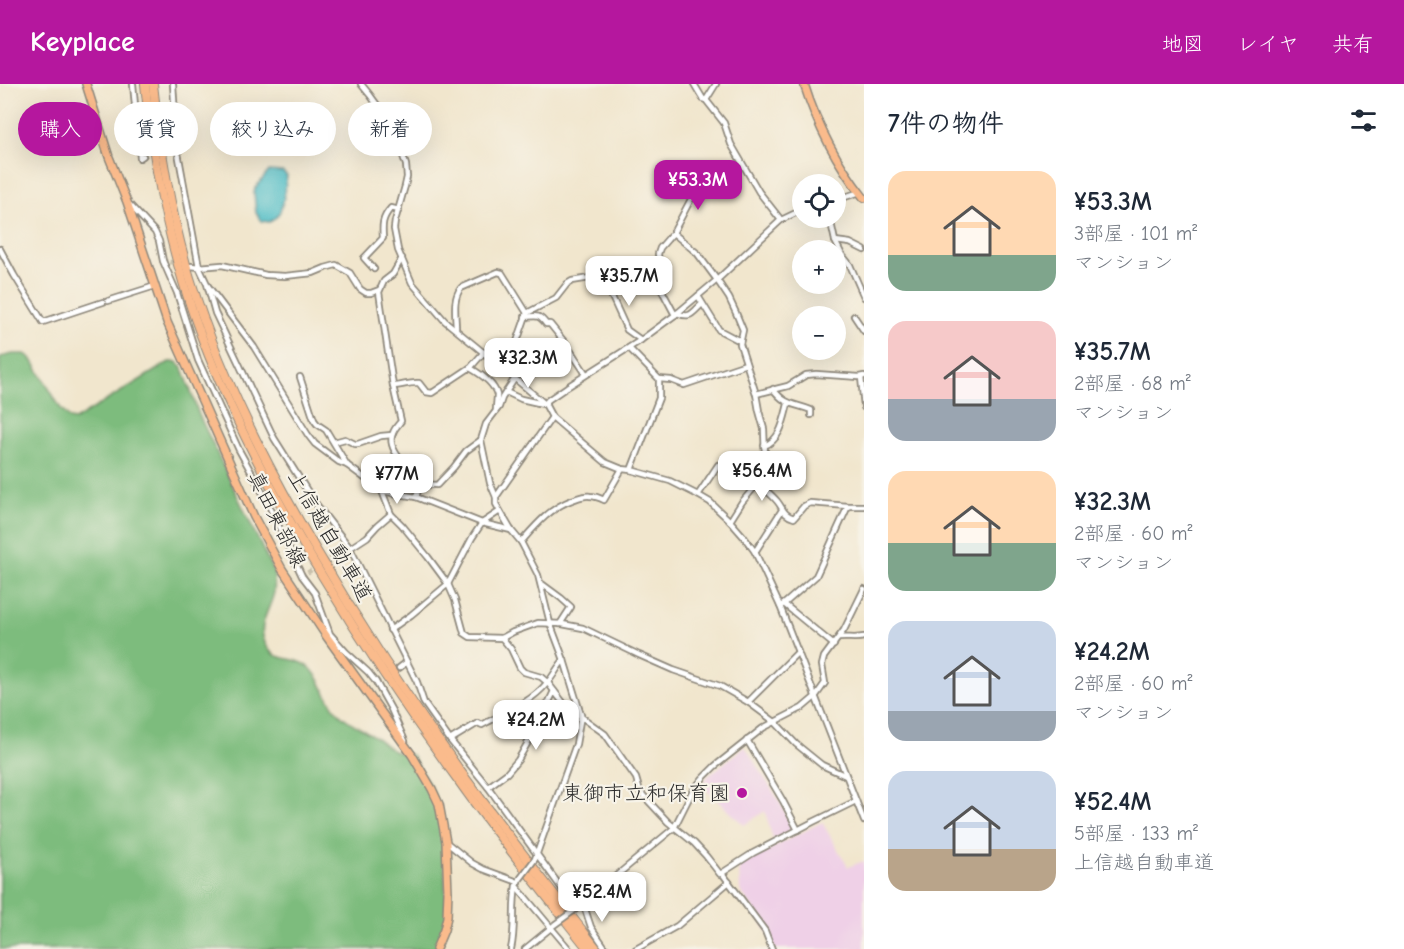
<!DOCTYPE html>
<html lang="ja">
<meta charset="utf-8">
<style>
body{margin:0;font-family:"Comic Neue","Klee One",sans-serif;background:#f6f6f7;color:#1f2937;height:100vh;display:flex;flex-direction:column;font-size:22px;white-space:nowrap}
*{box-sizing:border-box;margin:0}
p{font-size:20px;color:#747a83}
.icon{flex:none;width:33px;height:33px;fill:none;stroke:currentColor;stroke-width:2;stroke-linecap:round;stroke-linejoin:round}
.map{position:relative;flex:1;overflow:hidden}
.details{display:flex;flex-direction:column;background:#fff;width:540px}
.details>*{flex:none}
.top-card{position:absolute;left:18px;top:18px;width:570px;height:54px;display:flex;gap:12px}
.controls{position:absolute;left:792px;top:90px;display:grid;gap:12px}
.controls a{display:grid;place-items:center;width:54px;height:54px;border-radius:50%;background:#fff;box-shadow:0 6px 24px #0002;font-size:30px}
.price{position:absolute;translate:-50% -51px;padding:0 14px;border-radius:12px;background:#fff;color:#222;font-size:20px;line-height:39px;filter:drop-shadow(0 2px 3px #0008)}
.price::after{content:'';position:absolute;left:50%;top:36px;width:18px;height:14px;margin-left:-9px;background:inherit;clip-path:polygon(0 0,100% 0,50% 100%)}
.price.current{background:#b5179e;color:#fff}
ul{padding:0;list-style:none}
li{display:flex;align-items:center;gap:18px;height:150px;padding:0 24px}
li span{display:grid;place-items:center;flex:none;width:168px;height:120px;border-radius:18px;color:#555}
li>.icon{margin-inline-start:auto}
span .icon{width:72px;height:72px;fill:#fffc;stroke-width:1}
li b{font-size:26px}
h2{display:flex;justify-content:space-between;align-items:center;height:72px;padding:0 24px;font-size:26px}
.tag{padding:0 21px;border-radius:27px;background:#fff;box-shadow:0 6px 24px #0002;font-size:21px;line-height:54px}
.tag.current{background:#b5179e;color:#fff}
header{display:flex;align-items:center;gap:36px;box-sizing:border-box;height:84px;padding:0 30px;background:#b5179e;color:#fff}
header strong{font-size:28px}
nav{display:flex;gap:33px;margin-inline-start:auto;font-size:21px}
main{display:flex;flex:1;min-height:0}
.map>svg:first-child{display:block}
.built{fill:#efd0e7}
.forest{fill:#7dbc7d;stroke:#547454;stroke-width:1.5}
.water{fill:#4fbdc6;stroke:#3d7478;stroke-width:1.5}
.lines{fill:none;stroke-linecap:round;stroke-linejoin:round}
.minor-tunnel{stroke:#c9c1ad;stroke-width:4.5;stroke-dasharray:4.5 2;stroke-linecap:butt}
.minor-casing{stroke:#8e887c;stroke-width:8}
.primary-casing{stroke:#8e887c;stroke-width:10}
.motorway-casing{stroke:#8e887c;stroke-width:10}
.minor{stroke:#fff;stroke-width:4.5}
.primary{stroke:#fabb8c;stroke-width:7}
.motorway{stroke:#fabb8c;stroke-width:8}
.minor-bridge-casing{stroke:#8e887c;stroke-width:8;stroke-linecap:butt}
.minor-bridge{stroke:#fff;stroke-width:4.5}
.poi-dot{fill:#b5179e;stroke:#f7f3e8;stroke-width:2}
.labels{text-anchor:middle;dominant-baseline:central;stroke-width:4.5;stroke-linejoin:round;paint-order:stroke}
.street-label{font-size:21px;fill:#2b2b2b;stroke:#f7f3e8}
.poi-label{font-size:21px;fill:#2b2b2b;stroke:#f7f3e8;text-anchor:end}
</style>
<header>
<strong>Keyplace</strong>
<nav><a>地図</a><a>レイヤ</a><a>共有</a></nav>
</header>
<main>
<div class="map">
<svg width="864" height="865" viewBox="0 0 864 865">
<rect width="100%" height="100%" fill="#f7f3e8"/>
<filter id="ink" filterUnits="userSpaceOnUse"><feTurbulence type="fractalNoise" baseFrequency=".0167" numOctaves="2"/><feDisplacementMap in="SourceGraphic" scale="12" xChannelSelector="R" yChannelSelector="G"/><feConvolveMatrix kernelMatrix="1 2 1 2 8 2 1 2 1" color-interpolation-filters="sRGB"/></filter>
<filter id="wash" filterUnits="userSpaceOnUse"><feTurbulence type="fractalNoise" baseFrequency=".008" numOctaves="4" result="noise"/><feDisplacementMap in="SourceGraphic" scale="24" xChannelSelector="R" yChannelSelector="G"/><feGaussianBlur stdDeviation="1.35" result="paint"/><feColorMatrix in="noise" values="0 0 0 0 0 0 0 0 0 0 0 0 0 0 0 0 0 1.4 0 .05"/><feComposite in="paint" operator="in"/></filter>
<g filter="url(#wash)">
<rect width="100%" height="100%" fill="#f1e6cd"/>
<g class="built">
<path d="M744 663 746 664 779 717 794 745 773 756 765 727 744 741 701 701 707 693Z"/>
<path d="M822 738 848 783 864 777V865H775L762 838 740 806 739 781Z"/>
</g>
<path class="forest" d="M13 270H25L31 274 61 325 70 335 75 336 169 278H177L184 287 199 331 274 489C274 495 275 502 274 508 271 524 258 539 264 556 272 581 292 570 308 582 319 591 323 605 330 617 340 636 359 642 375 653 381 657 387 664 394 667 399 669 406 670 412 671L432 705 442 734 447 833 436 865H0V273Z"/>
<path class="water" d="M269 87 283 88 287 92C284 108 285 132 269 138L262 137 256 129 254 109 255 104Z"/>
</g>
<g filter="url(#ink)">
<g class="lines">
<g class="minor-tunnel">
<path d="M143 72 164 66"/>
<path d="M163 177 188 181"/>
<path d="M302 492 340 468"/>
<path d="M376 598 399 584"/>
</g>
<g class="minor-casing">
<g id="minor">
<path d="M133 0 140 74 143 72"/>
<path d="M173 0 177 63 199 183 207 200 215 229 274 354 313 416 350 464 417 598 424 619 450 656 488 703 565 809 583 819 591 843 606 865"/>
<path d="M361 0 370 11 378 22 402 69 406 81 407 93 405 102 395 137 394 145 398 166 412 199 445 237 506 287 545 320 552 333 605 378 622 385 631 386 670 397 698 411 710 418 730 437 744 453 755 468 780 522 864 737"/>
<path d="M694 0 703 15 706 16 724 39 731 60 759 108 781 136"/>
<path d="M706 16 716 0"/>
<path d="M166 65 177 63"/>
<path d="M836 116 860 108"/>
<path d="M130 121 155 148 159 157 163 177 177 209 198 276 239 366 265 413 302 492 315 509 330 550 346 568 368 588 376 598 391 625 405 657"/>
<path d="M830 134 835 157 842 171 850 181 864 213"/>
<path d="M673 149 697 169 717 196 729 214 736 229 743 246 740 260 756 310 759 327 764 345 765 374 758 399 742 418 730 437"/>
<path d="M835 157 850 159 864 166"/>
<path d="M0 165 14 191 43 238 103 218"/>
<path d="M402 174 393 190 384 197 379 208 393 302 401 337C398 341 394 345 393 349 384 367 416 391 428 401"/>
<path d="M191 182 199 183 222 181 266 191 285 192 313 189 325 184 336 181 350 189 360 205 366 209H371L379 206"/>
<path d="M374 185 364 174 383 154C382 141 382 134 391 124L399 126"/>
<path d="M607 193V202L627 246 641 256"/>
<path d="M658 199 659 178 658 170 660 164 673 149 691 115 714 100"/>
<path d="M208 202 254 263 308 351 315 360 339 378 347 381 382 407 416 413 482 439 511 446"/>
<path d="M698 212 719 246 740 257"/>
<path d="M108 217 155 202"/>
<path d="M677 229C691 235 692 229 702 220"/>
<path d="M854 232 864 247"/>
<path d="M525 233C536 232 539 230 546 240H550L566 260 586 290"/>
<path d="M456 245C456 232 452 215 461 204L498 188 502 189 527 229"/>
<path d="M629 264 659 295V314L631 386"/>
<path d="M470 284C479 289 494 299 497 311 497 315 496 321 496 326"/>
<path d="M506 287 514 277 513 269 527 229 556 214 567 200 572 197 590 194H614L630 189 643 183 658 199 675 231"/>
<path d="M300 293 314 336 317 340 326 346 347 381"/>
<path d="M861 293 864 323"/>
<path d="M659 295 671 296 684 301 746 280"/>
<path d="M393 302C402 302 410 298 419 299L426 308 432 309 471 283 484 268"/>
<path d="M773 305C786 322 793 319 811 326V331"/>
<path d="M506 308 521 315 543 320"/>
<path d="M756 310 788 302 806 291 816 290 859 293 864 292"/>
<path d="M545 320 548 316 567 303 641 256 675 231 717 196 781 136 802 126"/>
<path d="M481 356 490 399 496 413"/>
<path d="M334 358 345 355 355 360H358L381 352 392 351"/>
<path d="M764 362C781 356 784 335 788 320"/>
<path d="M758 399C764 405 771 410 777 417 783 424 783 431 794 434L804 422 810 419 848 422H864"/>
<path d="M382 407 391 430 402 441 428 473 448 500 455 516 464 549 470 553 502 554 513 548 538 539 562 540 583 544 639 571 673 586 720 602 748 618 775 638 796 660 822 681 846 692"/>
<path d="M698 411 718 381"/>
<path d="M416 413 420 400 437 401 454 383 466 367 481 356 486 340 499 323 502 314 515 294"/>
<path d="M521 458C536 441 550 424 572 416 578 414 584 411 590 412 595 412 600 414 604 416L622 385"/>
<path d="M340 468 350 464 367 453 377 442 391 430"/>
<path d="M755 468 782 426"/>
<path d="M542 500 561 514 571 523 560 540"/>
<path d="M784 520 834 561"/>
<path d="M780 522 784 520 816 492 848 422"/>
<path d="M390 546 411 531 448 500 472 454 482 439 500 427"/>
<path d="M502 554 511 565 520 584 524 588 541 593 548 599 565 621 605 650 636 694 640 708 668 738 694 759 706 772 720 790 722 789 765 847 772 865"/>
<path d="M839 554C848 553 856 555 864 553"/>
<path d="M399 584 407 578"/>
<path d="M748 618 798 568"/>
<path d="M450 656 478 639 482 641C504 629 531 619 547 599 554 592 557 583 564 576"/>
<path d="M747 656 783 717 798 746"/>
<path d="M488 703 507 689 518 676 540 637 554 607"/>
<path d="M446 758 472 779 483 785 518 798"/>
<path d="M535 775 576 660 581 631 564 576 550 539 538 491 521 458 511 446 500 427 496 420V413L552 333"/>
<path d="M722 789 753 769 813 738 856 717"/>
<path d="M516 802 569 865"/>
<path d="M576 825 674 744 692 708 703 694 715 682 763 644 802 624 815 613 825 599 822 581 824 573 844 546 864 505"/>
<path d="M511 865C516 844 512 823 516 802"/>
<path d="M525 865 552 843"/>
<path d="M636 865 677 842 729 798"/>
</g>
</g>
<g class="primary-casing">
<g id="primary">
<path d="M86 0 109 73 127 118 167 238 254 433 282 485 327 553 412 671 432 705 439 720 446 758 448 808 447 833 444 846 436 865"/>
<path d="M804 0C817 41 837 80 864 114"/>
</g>
</g>
<g class="motorway-casing">
<g id="motorway">
<path d="M145 0C153 79 168 157 194 232 226 323 271 408 321 490 363 560 409 629 458 696 499 754 544 809 588 865"/>
<path d="M153 0C160 66 171 131 190 194 219 289 265 379 315 464 360 541 409 616 461 688 505 748 551 806 597 865"/>
</g>
</g>
<use href="#minor" class="minor"/>
<use href="#primary" class="primary"/>
<use href="#motorway" class="motorway"/>
<g class="minor-bridge-casing">
<g id="minor-bridge">
<path d="M520 795 535 775"/>
<path d="M554 841 576 825"/>
</g>
</g>
<use href="#minor-bridge" class="minor-bridge"/>
</g>
</g>
<circle class="poi-dot" cx="742" cy="709" r="6"/>
<g class="labels">
<g class="street-label">
<text transform="translate(277 435) rotate(63)">真田東部線</text>
<text transform="translate(330 452) rotate(60)">上信越自動車道</text>
</g>
<g class="poi-label">
<text x="730" y="709">東御市立和保育園</text>
</g>
</g>
</svg>
<div class="controls">
<a><svg class="icon" aria-label="locate" viewBox="0 0 24 24"><circle cx="12" cy="12" r="6"/><path d="M12 2v4M12 18v4M2 12h4M18 12h4"/></svg></a>
<a>+</a>
<a>−</a>
</div>
<b class="price current" style="left:698px;top:127px">¥53.3M</b>
<b class="price" style="left:629px;top:223px">¥35.7M</b>
<b class="price" style="left:528px;top:305px">¥32.3M</b>
<b class="price" style="left:762px;top:418px">¥56.4M</b>
<b class="price" style="left:397px;top:421px">¥77M</b>
<b class="price" style="left:536px;top:667px">¥24.2M</b>
<b class="price" style="left:602px;top:839px">¥52.4M</b>
<div class="top-card">
<a class="tag current">購入</a>
<a class="tag">賃貸</a>
<a class="tag">絞り込み</a>
<a class="tag">新着</a>
</div>
</div>
<section class="details">
<h2>7件の物件<svg class="icon" aria-label="filters" viewBox="0 0 24 24"><path d="M4 7h16M4 17h16"/><circle cx="9" cy="7" r="2"/><circle cx="15" cy="17" r="2"/></svg></h2>
<ul>
<li><span style="background:linear-gradient(#ffd9b3 70%,#7fa58c 0)"><svg class="icon" aria-label="home" viewBox="0 0 24 24"><path d="M3 11l9-7 9 7M6 9v11h12V9"/></svg></span><div><b>¥53.3M</b><p>3部屋 · 101 m²</p><p>マンション</p></div></li>
<li><span style="background:linear-gradient(#f6c9c9 65%,#9aa5b1 0)"><svg class="icon" aria-label="home" viewBox="0 0 24 24"><path d="M3 11l9-7 9 7M6 9v11h12V9"/></svg></span><div><b>¥35.7M</b><p>2部屋 · 68 m²</p><p>マンション</p></div></li>
<li><span style="background:linear-gradient(#ffd9b3 60%,#7fa58c 0)"><svg class="icon" aria-label="home" viewBox="0 0 24 24"><path d="M3 11l9-7 9 7M6 9v11h12V9"/></svg></span><div><b>¥32.3M</b><p>2部屋 · 60 m²</p><p>マンション</p></div></li>
<li><span style="background:linear-gradient(#c9d6e8 75%,#9aa5b1 0)"><svg class="icon" aria-label="home" viewBox="0 0 24 24"><path d="M3 11l9-7 9 7M6 9v11h12V9"/></svg></span><div><b>¥24.2M</b><p>2部屋 · 60 m²</p><p>マンション</p></div></li>
<li><span style="background:linear-gradient(#c9d6e8 65%,#b9a48a 0)"><svg class="icon" aria-label="home" viewBox="0 0 24 24"><path d="M3 11l9-7 9 7M6 9v11h12V9"/></svg></span><div><b>¥52.4M</b><p>5部屋 · 133 m²</p><p>上信越自動車道</p></div></li>
</ul>
</section>
</main>
